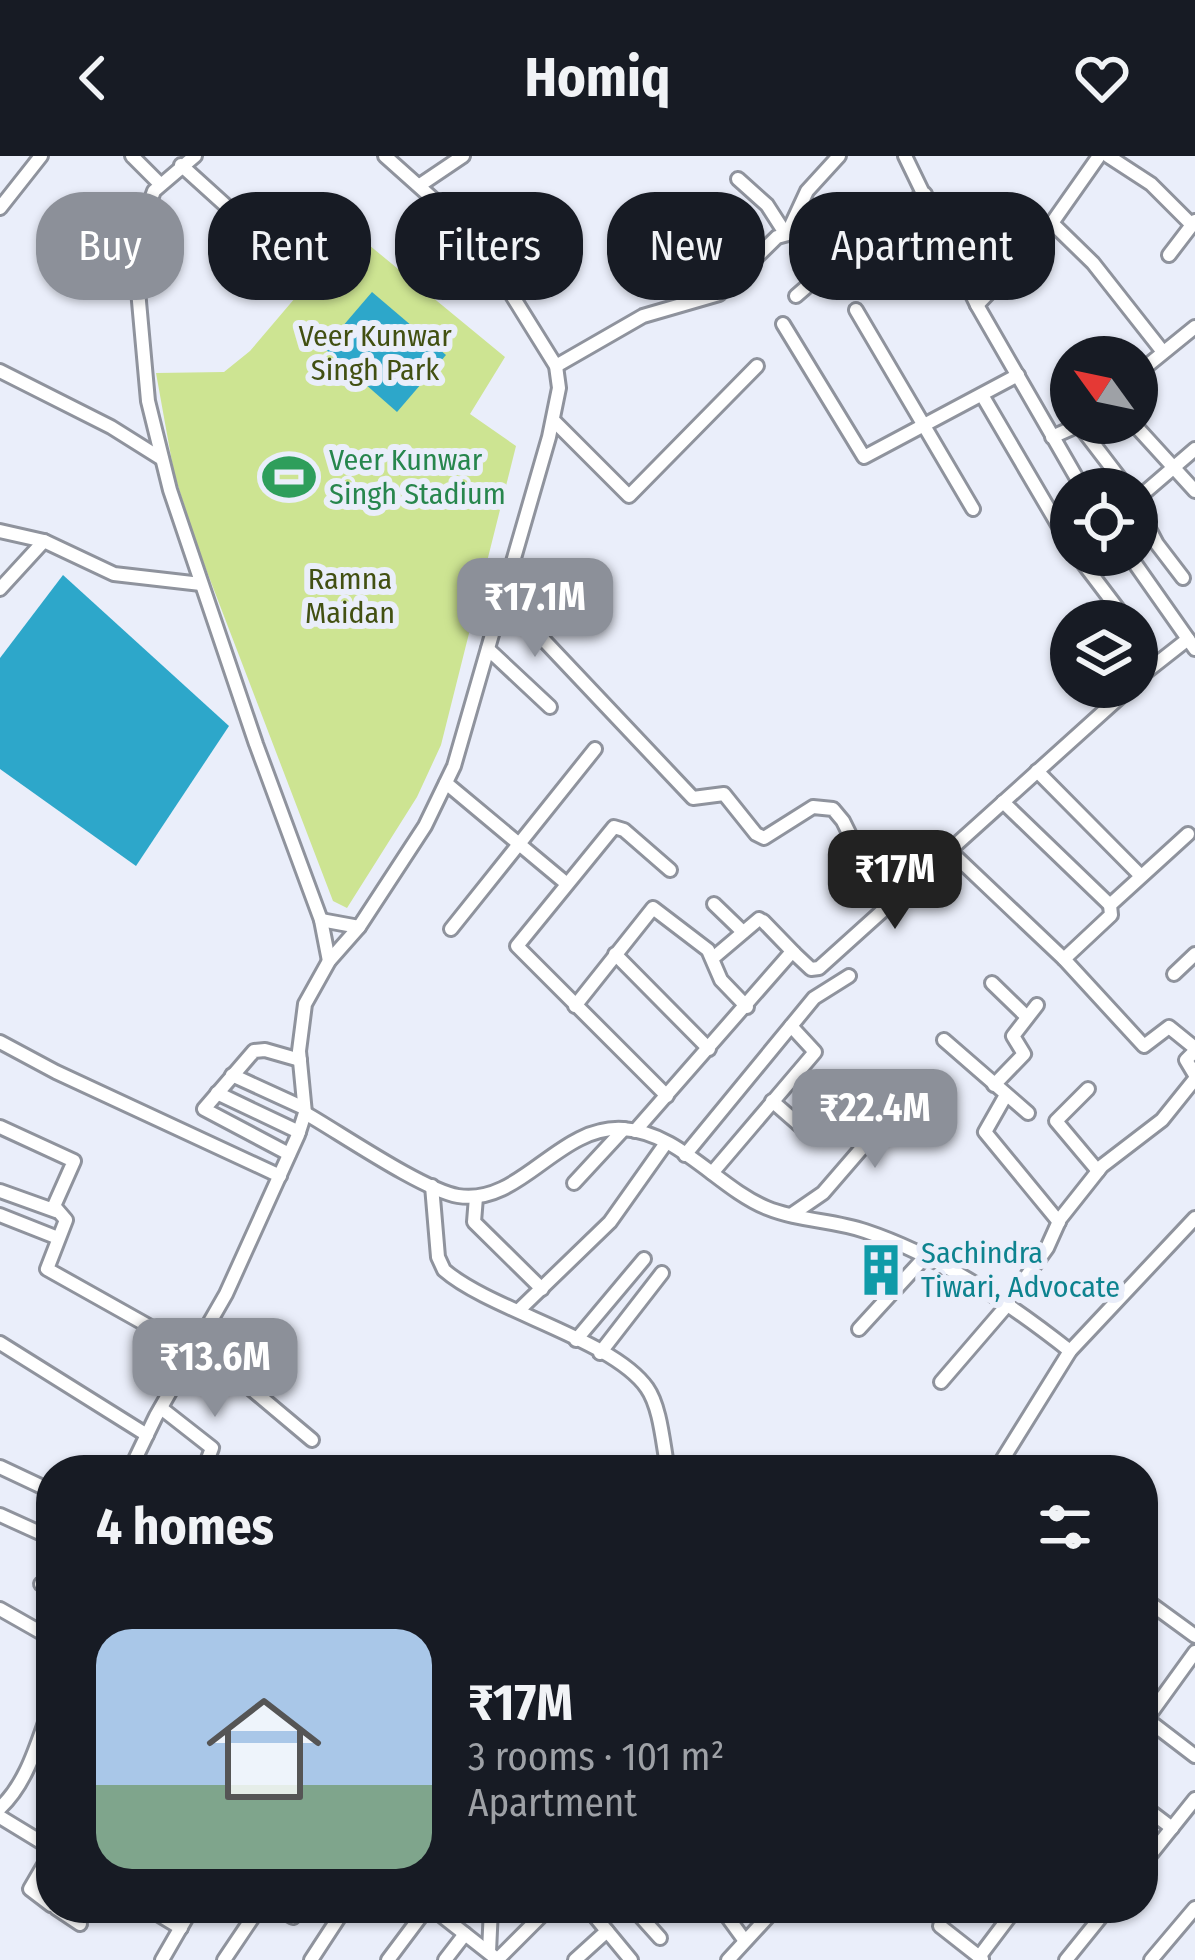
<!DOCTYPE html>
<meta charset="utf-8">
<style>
body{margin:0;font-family:"Fira Sans Condensed",sans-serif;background:#20242c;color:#f1f3f6;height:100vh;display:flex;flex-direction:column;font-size:45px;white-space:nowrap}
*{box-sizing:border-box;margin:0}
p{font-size:39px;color:#9ea1a6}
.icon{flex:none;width:66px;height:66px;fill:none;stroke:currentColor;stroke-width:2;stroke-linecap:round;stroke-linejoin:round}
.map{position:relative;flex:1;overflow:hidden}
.panel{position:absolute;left:36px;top:1299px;width:1122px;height:468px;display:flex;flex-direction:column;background:#171b24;border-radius:48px;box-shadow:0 3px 9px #0004}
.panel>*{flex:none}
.hud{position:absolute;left:36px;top:36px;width:1125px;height:108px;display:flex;gap:24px}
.needle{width:78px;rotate:303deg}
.tools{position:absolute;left:1050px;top:180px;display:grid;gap:24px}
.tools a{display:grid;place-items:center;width:108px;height:108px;border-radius:50%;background:#171b24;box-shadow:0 3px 9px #0004;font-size:60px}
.price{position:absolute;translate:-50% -102px;padding:0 27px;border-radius:24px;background:#8c9099;color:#fff;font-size:39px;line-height:78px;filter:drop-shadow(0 3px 6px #0008)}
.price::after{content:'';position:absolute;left:50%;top:72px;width:36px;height:27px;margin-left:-18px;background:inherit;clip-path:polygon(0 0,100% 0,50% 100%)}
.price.current{background:#222;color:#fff}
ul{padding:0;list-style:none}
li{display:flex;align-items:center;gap:36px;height:300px;padding:0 60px}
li+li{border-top:3px solid #363941}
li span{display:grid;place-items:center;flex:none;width:336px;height:240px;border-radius:36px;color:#555}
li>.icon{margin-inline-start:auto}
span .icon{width:144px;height:144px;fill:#fffc;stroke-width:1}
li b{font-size:51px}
h2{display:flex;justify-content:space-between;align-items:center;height:144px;padding:0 60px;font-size:51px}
.chip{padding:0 42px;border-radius:48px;background:#171b24;box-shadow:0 3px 9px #0004;font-size:42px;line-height:108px}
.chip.current{background:#8c9099;color:#fff}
header{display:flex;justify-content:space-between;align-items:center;height:156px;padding:0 60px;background:#171b24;font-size:54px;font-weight:700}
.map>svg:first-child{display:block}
.green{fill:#cde492}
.water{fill:#2da7ca}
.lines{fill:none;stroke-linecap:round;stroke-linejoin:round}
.minor-casing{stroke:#8f939d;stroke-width:18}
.minor{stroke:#fff;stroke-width:12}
.labels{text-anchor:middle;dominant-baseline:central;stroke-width:12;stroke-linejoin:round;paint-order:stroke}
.park-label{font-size:30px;fill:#425012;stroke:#eaeefa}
.leisure-label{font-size:30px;fill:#27864d;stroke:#eaeefa;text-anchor:start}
.culture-label{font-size:30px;fill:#0d838f;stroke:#eaeefa;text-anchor:start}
</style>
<header><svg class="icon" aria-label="back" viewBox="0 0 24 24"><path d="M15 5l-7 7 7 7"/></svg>Homiq<svg class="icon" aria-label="heart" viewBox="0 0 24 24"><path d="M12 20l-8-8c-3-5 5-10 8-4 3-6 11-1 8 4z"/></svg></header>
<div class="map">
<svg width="1195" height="1804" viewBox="0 0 1195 1804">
<rect width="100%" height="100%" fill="#eaeefa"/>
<path class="green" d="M352 75 505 201 470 258 516 290 441 589 417 641 347 752 333 745 196 387 174 317 156 217 224 216 250 195Z"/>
<g class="water">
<path d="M372 136 446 199 397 256 324 192Z"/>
<path d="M63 419 229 570 136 710 0 613V502Z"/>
</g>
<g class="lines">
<g class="minor-casing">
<g id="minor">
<path d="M132 0 160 28"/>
<path d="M195 0 154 35 134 90 148 245 170 334 256 588 321 764 329 805"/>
<path d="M905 0 977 149 1083 333"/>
<path d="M1108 0 1151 28 1192 69"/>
<path d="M181 9 318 133"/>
<path d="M738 23 767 49 785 77"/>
<path d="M420 29 463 0"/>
<path d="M0 52 41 0"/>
<path d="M1052 67 1093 107 1163 196"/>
<path d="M788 76 807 35 839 0"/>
<path d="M1169 99 1195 65"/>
<path d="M796 140 849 94 858 75"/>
<path d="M977 149 1040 84 1099 0"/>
<path d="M856 154 973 353"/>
<path d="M783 168 864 301 1018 219"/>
<path d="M556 210 643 160 719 138 777 81 799 75H862L925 38"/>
<path d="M0 215 111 271 162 303"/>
<path d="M1137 218 1195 171"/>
<path d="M982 239 1071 391"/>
<path d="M553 264 629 340 757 210"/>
<path d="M1133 267 1195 335"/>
<path d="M1052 281 1079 269 1128 333"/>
<path d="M1137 343 1195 293"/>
<path d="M1137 350 1157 388 1183 422"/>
<path d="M0 375 44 385 114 418 201 428"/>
<path d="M1077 399 1127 465"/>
<path d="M1129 399 1195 493"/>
<path d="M0 433 44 385"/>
<path d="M503 441 693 642 724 638 756 678 764 682 813 651 833 653 843 665 886 752"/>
<path d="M488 493 550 551"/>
<path d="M1137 523 1188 483"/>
<path d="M1037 615 1140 719"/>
<path d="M446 627 567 728"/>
<path d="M1003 646 1110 749"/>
<path d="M949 694 1064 803 1144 890 1169 871 1195 892"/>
<path d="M714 748 743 776"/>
<path d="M321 764 359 771"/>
<path d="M763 765 794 797"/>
<path d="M451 773 595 593"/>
<path d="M615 798 709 893"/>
<path d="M713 802 759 763"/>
<path d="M1064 803 1111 759 1110 749 1188 678"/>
<path d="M1174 818 1195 798"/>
<path d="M992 827 1027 861"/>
<path d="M575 850 653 752 708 794 721 824 747 851"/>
<path d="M944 884 1028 957"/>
<path d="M0 886 56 916 280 1020"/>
<path d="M1195 895 1186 904 1195 919"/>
<path d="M232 919 304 952"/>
<path d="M994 929 1024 898 1013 880 1037 849"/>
<path d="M1088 933 1056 965 1098 1015"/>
<path d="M217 937 299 976"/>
<path d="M1006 939 985 976 1059 1066"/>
<path d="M667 940 517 790 614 671 624 674 670 714"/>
<path d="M772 945 804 973"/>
<path d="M305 957C340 977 423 1034 458 1040 521 1050 558 969 623 973 679 976 718 1032 767 1052 799 1065 833 1064 865 1075 940 1100 1009 1147 1070 1195"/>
<path d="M0 971 74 1005 54 1050 66 1064 47 1113 195 1196"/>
<path d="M635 975 790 798 794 797 811 813 819 812 1131 531"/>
<path d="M289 998 204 953 254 895 265 894 300 904"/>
<path d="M685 999 814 842 849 820"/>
<path d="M712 1017 815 896 791 870"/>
<path d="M574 1027 624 973"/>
<path d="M432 1030 438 1101 444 1114C491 1155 613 1183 647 1232 661 1252 663 1290 668 1314"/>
<path d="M0 1035 56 1055"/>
<path d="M476 1041 474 1066 542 1133"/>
<path d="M0 1059 58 1082"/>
<path d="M791 1059 823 1037 880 971 883 962 874 951"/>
<path d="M1026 1121 1047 1092 1060 1063 1102 1010 1162 964 1195 923"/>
<path d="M519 1154 610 1066 666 987"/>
<path d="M859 1173 924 1102"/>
<path d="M576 1184 644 1103"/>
<path d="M0 1187 147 1279"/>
<path d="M199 1189 312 1284"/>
<path d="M600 1197 662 1117"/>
<path d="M941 1226 1009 1147"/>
<path d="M161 1252 212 1292 206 1308 212 1314"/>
<path d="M0 1311 51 1335"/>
<path d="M130 1314 156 1260 226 1138 298 979 305 957 299 895 305 848 329 805 359 771 425 670 454 610 549 281 559 232 556 210 482 91 460 67 385 0"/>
<path d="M909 1314 927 1309 949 1314"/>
<path d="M996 1314 1070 1195 1195 1062"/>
<path d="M0 1359 51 1382"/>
<path d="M41 1428 51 1433"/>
<path d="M1143 1442 1195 1480"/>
<path d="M0 1453 51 1482"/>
<path d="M1144 1561 1195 1600"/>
<path d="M1143 1568 1195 1496"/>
<path d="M1143 1650 1172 1672"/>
<path d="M0 1652C28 1626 38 1584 51 1550"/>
<path d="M0 1661 51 1692"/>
<path d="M51 1697 30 1733 51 1749"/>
<path d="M1143 1708 1195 1643"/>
<path d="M56 1752 80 1768"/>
<path d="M148 1752 181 1772"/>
<path d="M277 1752 293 1761 301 1752"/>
<path d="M432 1752 498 1804"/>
<path d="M588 1752 631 1804"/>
<path d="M633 1752 660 1782"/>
<path d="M721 1752 745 1785"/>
<path d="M940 1770 982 1803"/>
<path d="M489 1796 491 1752"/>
<path d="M979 1801 1016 1752"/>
<path d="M498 1803 549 1752"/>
<path d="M162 1804 192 1752"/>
<path d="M224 1804 259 1752"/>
<path d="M311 1804 345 1752"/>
<path d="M388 1804 427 1752"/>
<path d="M445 1804 465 1778"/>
<path d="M575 1804 607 1775"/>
<path d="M728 1804 776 1752"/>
<path d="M1066 1804 1108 1752"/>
<path d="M1151 1804 1195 1752"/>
</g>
</g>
<use href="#minor" class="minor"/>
</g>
<defs>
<g id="stadium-bare" transform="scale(4.14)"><path d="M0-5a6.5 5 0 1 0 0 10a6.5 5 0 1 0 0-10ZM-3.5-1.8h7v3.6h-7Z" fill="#2e9e5b" stroke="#eaeefa" stroke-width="2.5" paint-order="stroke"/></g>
<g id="building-bare" transform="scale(4.14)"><path d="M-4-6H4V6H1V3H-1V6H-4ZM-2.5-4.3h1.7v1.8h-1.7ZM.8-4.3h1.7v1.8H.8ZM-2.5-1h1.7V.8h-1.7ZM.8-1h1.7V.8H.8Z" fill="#0f9aa8" stroke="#eaeefa" stroke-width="2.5" paint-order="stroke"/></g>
</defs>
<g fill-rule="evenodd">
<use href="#stadium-bare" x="289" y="321"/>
<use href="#building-bare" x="881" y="1114"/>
</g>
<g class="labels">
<g class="park-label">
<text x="375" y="180">Veer Kunwar<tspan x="375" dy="34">Singh Park</tspan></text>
<text x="350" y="423">Ramna<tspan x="350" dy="34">Maidan</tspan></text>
</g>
<g class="leisure-label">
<text x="329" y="304">Veer Kunwar<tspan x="329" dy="34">Singh Stadium</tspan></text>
</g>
<g class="culture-label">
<text x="921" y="1097">Sachindra<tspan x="921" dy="34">Tiwari, Advocate</tspan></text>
</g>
</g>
</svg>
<div class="tools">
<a><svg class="needle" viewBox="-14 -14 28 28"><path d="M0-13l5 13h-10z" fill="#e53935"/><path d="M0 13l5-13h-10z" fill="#9ea1a6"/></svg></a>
<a><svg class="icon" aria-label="locate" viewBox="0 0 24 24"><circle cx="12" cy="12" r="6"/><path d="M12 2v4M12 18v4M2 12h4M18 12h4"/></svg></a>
<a><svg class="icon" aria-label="layers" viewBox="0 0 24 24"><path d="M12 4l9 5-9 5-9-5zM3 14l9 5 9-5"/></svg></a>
</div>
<b class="price" style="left:535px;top:504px">₹17.1M</b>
<b class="price current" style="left:895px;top:776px">₹17M</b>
<b class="price" style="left:875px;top:1015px">₹22.4M</b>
<b class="price" style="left:215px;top:1264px">₹13.6M</b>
<div class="hud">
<a class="chip current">Buy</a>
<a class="chip">Rent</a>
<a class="chip">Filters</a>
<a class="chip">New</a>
<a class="chip">Apartment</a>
</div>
<section class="panel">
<h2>4 homes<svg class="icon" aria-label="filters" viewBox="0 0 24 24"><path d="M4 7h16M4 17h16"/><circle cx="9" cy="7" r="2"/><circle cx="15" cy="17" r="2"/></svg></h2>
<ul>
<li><span style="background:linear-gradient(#a9c7e8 65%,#7fa58c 0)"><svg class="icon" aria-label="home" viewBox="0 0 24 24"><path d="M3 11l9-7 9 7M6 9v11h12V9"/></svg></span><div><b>₹17M</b><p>3 rooms · 101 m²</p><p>Apartment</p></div></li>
</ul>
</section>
</div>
